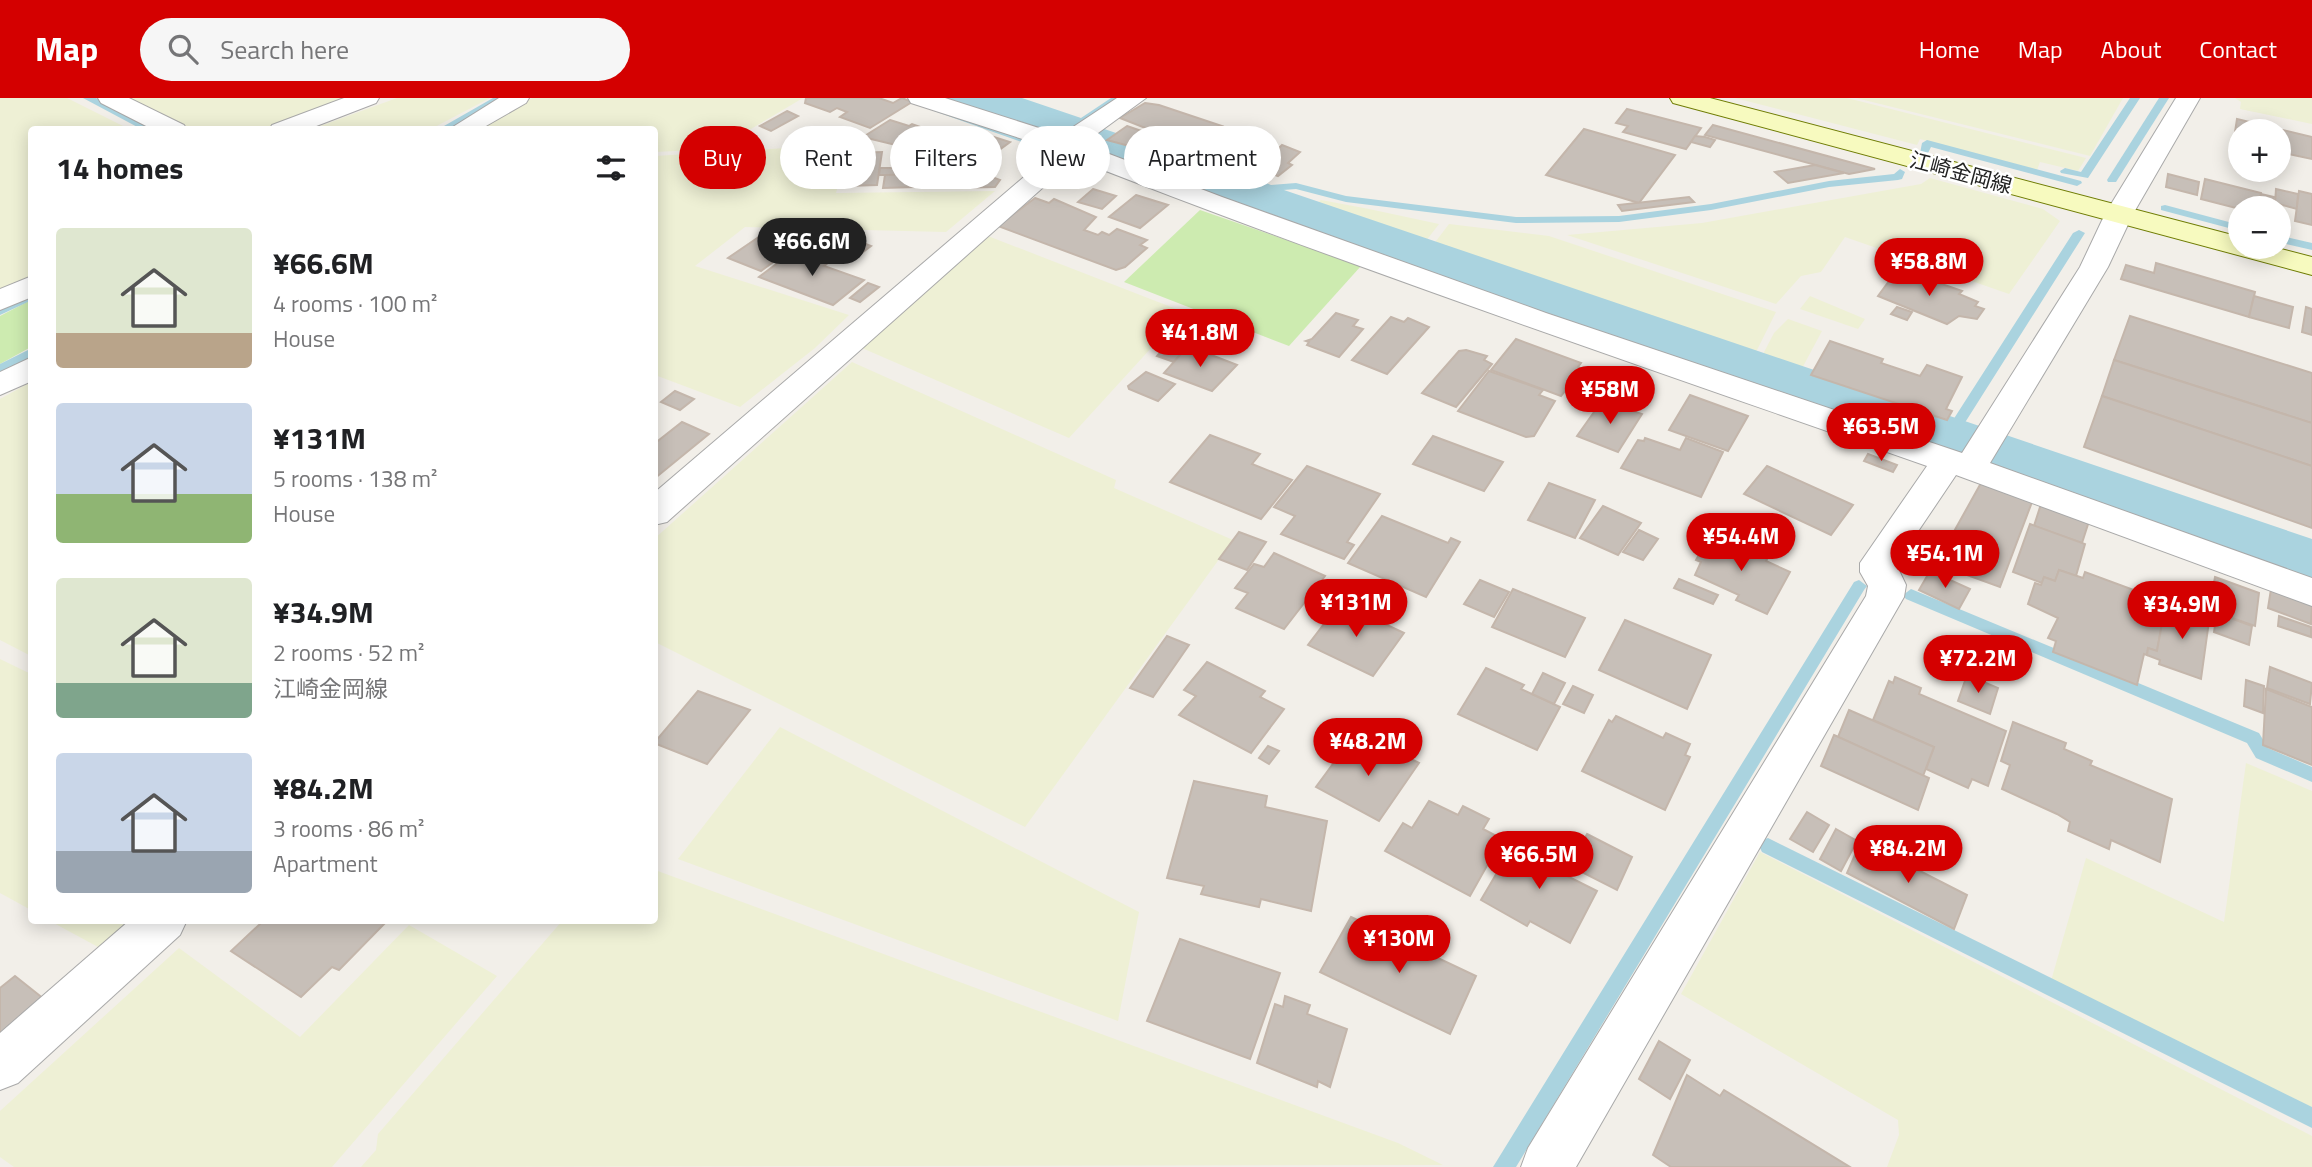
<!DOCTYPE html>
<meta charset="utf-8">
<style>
body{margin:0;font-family:"Titillium Web","Noto Sans JP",sans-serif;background:#f6f6f6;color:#202124;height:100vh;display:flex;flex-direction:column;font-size:26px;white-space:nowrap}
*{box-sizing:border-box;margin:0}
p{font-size:23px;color:#757577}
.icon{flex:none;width:38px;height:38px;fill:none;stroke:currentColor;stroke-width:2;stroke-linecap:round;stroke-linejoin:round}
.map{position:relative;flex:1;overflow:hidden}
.drawer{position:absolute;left:28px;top:28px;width:630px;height:798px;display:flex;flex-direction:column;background:#fff;border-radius:7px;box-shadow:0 4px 18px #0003}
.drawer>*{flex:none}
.guide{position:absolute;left:679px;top:28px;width:665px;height:63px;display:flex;gap:14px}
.fabs{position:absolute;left:2228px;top:21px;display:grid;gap:14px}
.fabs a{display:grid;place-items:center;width:63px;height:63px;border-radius:50%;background:#fff;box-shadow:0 4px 18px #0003;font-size:35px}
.price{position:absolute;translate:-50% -60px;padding:0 16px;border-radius:24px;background:#d40000;color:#fff;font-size:23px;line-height:46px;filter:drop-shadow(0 2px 4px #0008)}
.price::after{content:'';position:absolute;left:50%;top:42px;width:21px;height:16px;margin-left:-10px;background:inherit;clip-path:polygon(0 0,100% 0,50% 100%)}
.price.current{background:#222;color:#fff}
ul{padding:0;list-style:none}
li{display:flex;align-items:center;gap:21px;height:175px;padding:0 28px}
li span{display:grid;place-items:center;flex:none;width:196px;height:140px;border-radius:7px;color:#555}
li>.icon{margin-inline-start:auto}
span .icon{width:84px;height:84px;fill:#fffc;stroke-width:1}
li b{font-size:30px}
h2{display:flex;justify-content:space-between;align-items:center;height:84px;padding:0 28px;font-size:30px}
.tag{padding:0 24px;border-radius:32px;background:#fff;box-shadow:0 4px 18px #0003;font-size:24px;line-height:63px}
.tag.current{background:#d40000;color:#fff}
header{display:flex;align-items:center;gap:42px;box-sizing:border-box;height:98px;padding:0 35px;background:#d40000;color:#fff}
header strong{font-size:33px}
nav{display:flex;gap:38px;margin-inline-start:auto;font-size:24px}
.search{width:490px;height:63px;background:#f6f6f6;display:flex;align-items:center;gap:18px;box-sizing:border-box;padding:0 24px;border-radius:38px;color:#757577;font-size:26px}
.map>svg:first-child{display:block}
.farmland{fill:#eef0d5}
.grass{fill:#cdebb0}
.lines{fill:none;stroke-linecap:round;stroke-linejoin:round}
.stream{fill:#aad3df;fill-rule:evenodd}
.river{fill:#aad3df;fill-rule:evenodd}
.building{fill:#c7bfb8;stroke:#c4b6ab;stroke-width:2}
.street-casing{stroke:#a9a9a9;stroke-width:2}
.secondary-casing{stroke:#707d05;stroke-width:2}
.street{fill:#fff;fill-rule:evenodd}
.secondary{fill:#f7fabf;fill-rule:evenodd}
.labels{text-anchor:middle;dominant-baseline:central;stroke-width:5;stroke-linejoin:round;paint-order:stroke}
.far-street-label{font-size:21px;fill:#222;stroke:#fff}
</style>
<header>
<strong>Map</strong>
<div class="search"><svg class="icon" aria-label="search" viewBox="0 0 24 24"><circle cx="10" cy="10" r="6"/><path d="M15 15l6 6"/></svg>Search here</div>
<nav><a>Home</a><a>Map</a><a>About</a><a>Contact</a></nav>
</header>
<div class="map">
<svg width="2312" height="1069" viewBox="0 0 2312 1069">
<rect width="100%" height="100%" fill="#f2efe9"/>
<g class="farmland">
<path d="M0 0H67L129 31 32 32 31 178 0 194Z"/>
<path d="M126 0H352L269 32 193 31Z"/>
<path d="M397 0H490L431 31H312Z"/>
<path d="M532 0H803L717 51 655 54 654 32H475Z"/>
<path d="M1735 0H1847L2086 60 2078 73 2040 64 2037 72 1920 41 1917 47Z"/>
<path d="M1856 0H2123L2090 58Z"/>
<path d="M2235 0H2312V26L2240 11 2241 4Z"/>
<path d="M850 46 836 95 995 93 946 134 745 129 695 168 849 217 815 250 740 309 655 277V58Z"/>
<path d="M1930 80 2043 111 2060 123 2009 196 1845 139 1821 174 1801 178 1776 206 1567 137 1702 125 1921 86Z"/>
<path d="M1321 102 1369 111 1439 126 1422 148 1310 112Z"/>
<path d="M1449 126 1549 138 1776 214 1753 260 1430 151Z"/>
<path d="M988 138 1184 214 1069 340 862 250Z"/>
<path d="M1810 198 1865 221 1858 231 1800 211Z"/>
<path d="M1788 221 1822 233 1800 274 1761 260 1774 235Z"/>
<path d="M852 264 1116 382 1114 390 1233 442 1025 729 655 544 654 441Z"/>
<path d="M31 284V558L0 542V301Z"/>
<path d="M0 561 31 576V812L0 795Z"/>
<path d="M780 629 1139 814 1118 923 678 761Z"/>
<path d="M2246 665 2312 693V1017L2049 890 2086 760 2224 824Z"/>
<path d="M1760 754 2312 1038V1069H1887L1899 1037 1898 1022 1681 896Z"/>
<path d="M655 772 1398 1045 1443 1067 361 1069 376 1052 378 1036 562 823 654 822Z"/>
<path d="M50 823H148L111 856Z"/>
<path d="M409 827 497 878 332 1069H14L0 1059V1013L179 850 300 939Z"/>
</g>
<g class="grass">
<path d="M1200 112 1361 168 1289 248 1124 184Z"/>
<path d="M31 202V249L0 266V218Z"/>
</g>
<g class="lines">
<g class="stream">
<path d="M83 0H96L157 32H143Z"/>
<path d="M493 0H505L451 32H437Z"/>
<path d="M1007 0H1022L1081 20 1111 0H1123L1086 26 1074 25 1052 37 1047 34 1048 32 1064 21Z"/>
<path d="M2130 0H2140L2088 80 2061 75 2060 73 2065 70 2081 74Z"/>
<path d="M2159 0H2169L2116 84H2108L2107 82Z"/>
<path d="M1927 42 2081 83 2082 85 2077 88 1931 49 1928 55H1920L1922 45Z"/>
<path d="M1192 55 1271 87 1296 85 1346 98 1516 119 1619 118 1711 106 1829 83 1894 76 1900 71 1905 74 1902 81 1898 82 1829 89 1711 112 1619 124 1516 125 1346 104 1296 91 1270 93 1188 60 1187 58Z"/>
<path d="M2165 107 2240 127V133L2161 112V108Z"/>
<path d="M2079 132 2085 135 1947 353H1937L1935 350 1937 347 2073 135Z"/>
<path d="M2278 137 2312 145V152L2278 144Z"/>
<path d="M26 196 32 199 30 203 0 217V208Z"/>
<path d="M32 250V259L0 275V266Z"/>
<path d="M1859 482 1867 488 1864 492 1516 1069H1493L1854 484Z"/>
<path d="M1911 491 2259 635 2268 650 2312 669V684L2256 660 2247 645 1906 501 1903 497Z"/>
<path d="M1768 740 2312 1009V1030L1762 754 1759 748 1762 742Z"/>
</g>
<path class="river" d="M925 0H1013L2312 441V506L1703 285 934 13Z"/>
</g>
<g class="building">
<path d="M806 0H879L893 5 902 0 912 4 870 30 840 19 847 14 837 10 830 14 805 5Z"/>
<path d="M1145 5 1159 7 1222 28 1191 48 1120 20Z"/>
<path d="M1627 11 1701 30 1686 51 1623 34 1628 28 1616 25Z"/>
<path d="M787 13 798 18 771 33 760 28Z"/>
<path d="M2237 21 2312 39V61L2279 54 2278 57V33H2240V48L2233 47Z"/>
<path d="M890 22 909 28 912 26 932 33 908 50 863 39Z"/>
<path d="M1713 27 1875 71 1849 76 1705 37Z"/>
<path d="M1127 28 1188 49 1174 60 1107 42Z"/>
<path d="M959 30 975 33 1010 44 984 63 937 45Z"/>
<path d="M935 31 949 36 931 47 918 43Z"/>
<path d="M1584 31 1675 57 1639 105 1546 77Z"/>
<path d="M1218 35 1227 39 1213 50 1201 47Z"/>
<path d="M1233 35 1279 50 1282 47 1300 54 1288 65 1292 67 1278 78 1209 53Z"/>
<path d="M1695 38 1705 39 1715 42 1710 49 1691 44Z"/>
<path d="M882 54 877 87 847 88 852 55Z"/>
<path d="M944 56 988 66 980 77 933 66Z"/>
<path d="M1229 60 1255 70 1248 74 1223 65Z"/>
<path d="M1815 67 1844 75 1788 85 1775 74Z"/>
<path d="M880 70H898L897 77H879Z"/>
<path d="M950 70 981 75 1000 82 995 89 949 90Z"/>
<path d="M951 75 949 88 883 90 885 77Z"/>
<path d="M2168 76 2199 84 2197 97 2166 89Z"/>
<path d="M2205 81 2261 95 2259 110 2240 111 2201 101Z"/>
<path d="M1093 91 1116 98 1102 111 1078 104Z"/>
<path d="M2276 91 2298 96 2297 111 2275 105Z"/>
<path d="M2299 93 2312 96V127L2295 123Z"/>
<path d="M2261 96 2274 99 2272 110 2259 107Z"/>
<path d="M1136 97 1168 107 1140 130 1109 119Z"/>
<path d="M1689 99 1694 104 1622 113 1618 107Z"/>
<path d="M1035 100 1049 105 1054 101 1096 119 1084 132 1098 137 1102 134 1109 137 1117 131 1147 142 1140 147 1147 150 1125 169 1116 172 998 128Z"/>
<path d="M766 134 799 145 761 173 728 160Z"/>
<path d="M858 143 871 148 859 157 846 152Z"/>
<path d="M795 152 829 164 824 168 864 182 833 207 759 179Z"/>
<path d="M2156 165 2255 194 2249 219 2121 181 2126 167 2154 175Z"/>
<path d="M1898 171 1962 193 1959 196 1978 204 1975 208 1984 211 1977 221 1959 218 1947 226 1878 198Z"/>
<path d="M868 185 879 189 860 204 850 200Z"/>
<path d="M2254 198 2293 209 2289 230 2249 219Z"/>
<path d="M1897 209 1912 214 1907 222 1891 216Z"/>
<path d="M2306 209 2312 211V237L2302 234Z"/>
<path d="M1336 215 1358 222 1353 228 1363 231 1339 259 1307 247 1309 244 1306 243 1312 241Z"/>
<path d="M2130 218 2312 275V325L2114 262Z"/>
<path d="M1391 219 1404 224 1408 220 1429 229 1387 276 1352 262Z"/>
<path d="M1180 232 1197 237 1174 264 1157 258Z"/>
<path d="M1516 241 1581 265 1578 269 1582 271 1561 298 1491 272Z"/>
<path d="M1830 243 1883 261 1881 265 1920 278 1927 267 1962 279 1946 311 1952 313 1947 322 1811 277Z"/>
<path d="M1188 248 1237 267 1212 293 1164 275Z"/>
<path d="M1466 252 1487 258 1484 262 1492 266 1456 309 1422 295 1459 253Z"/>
<path d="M2114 262 2312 325V368L2102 298Z"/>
<path d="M1489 273 1543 292 1539 297 1555 303 1534 338 1526 339 1458 313Z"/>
<path d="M1146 274 1175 286 1158 303 1129 291 1128 288Z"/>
<path d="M675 293 694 301 680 312 661 304Z"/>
<path d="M1690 297 1748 318 1728 353 1669 332Z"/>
<path d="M2102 298 2312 368V430L2084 349Z"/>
<path d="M1602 303 1642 316 1618 354 1577 338Z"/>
<path d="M682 324 709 336 654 381V346Z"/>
<path d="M1210 337 1260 356 1252 366 1292 382 1261 421 1170 384Z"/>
<path d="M1433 338 1503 364 1484 393 1413 366Z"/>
<path d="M1645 340 1680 352 1686 340 1723 354 1701 399 1621 370 1638 342 1644 343Z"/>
<path d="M1868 356 1897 367 1893 374 1864 363Z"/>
<path d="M1307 368 1380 396 1347 444 1354 447 1344 461 1281 436 1295 418 1274 409Z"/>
<path d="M1767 368 1853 407 1831 437 1744 396Z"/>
<path d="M1549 385 1595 402 1575 440 1528 422Z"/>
<path d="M1981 385 2032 404 2000 489 1964 476 1969 465 1942 455Z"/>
<path d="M2041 406 2089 423 2082 445 2034 428Z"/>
<path d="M1603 408 1641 425 1618 457 1580 440Z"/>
<path d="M1382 418 1448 445 1451 440 1460 444 1426 499 1348 465Z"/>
<path d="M2030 426 2085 446 2076 478 2059 472 2055 483 2044 479 2042 485 2013 474Z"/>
<path d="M1639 432 1658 441 1643 462 1623 454Z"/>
<path d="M1239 434 1266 444 1247 472 1219 461Z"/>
<path d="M1711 436 1768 459 1766 463 1790 474 1767 516 1736 502 1739 497 1695 477 1701 464 1696 462Z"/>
<path d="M1274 455 1325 478 1284 531 1236 510 1248 495 1235 490 1254 466 1264 469Z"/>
<path d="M2059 472 2083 480 2085 474 2166 504 2157 553 2148 550 2147 557 2144 556 2137 587 2053 554 2056 543 2048 540 2058 520 2028 506 2035 485 2041 487 2044 479 2055 483Z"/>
<path d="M1930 473 1970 491 1959 511 1919 492Z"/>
<path d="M2215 479 2259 495 2255 528 2209 512Z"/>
<path d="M1679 481 1718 497 1713 506 1674 490Z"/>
<path d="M1480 482 1509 494 1494 519 1464 506Z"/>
<path d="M1513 491 1585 520 1565 559 1492 529Z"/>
<path d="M2271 491 2312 506 2311 526 2268 510Z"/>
<path d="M2166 504 2209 523 2201 581 2159 566 2160 562 2147 557 2148 550 2157 553Z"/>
<path d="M1340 505 1404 535 1373 578 1308 547Z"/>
<path d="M2217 515 2252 528 2249 547 2214 534Z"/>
<path d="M2279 518 2311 529V539L2278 528Z"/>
<path d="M1625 522 1711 557 1687 611 1599 572Z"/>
<path d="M1167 538 1189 547 1153 599 1130 590Z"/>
<path d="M1207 564 1265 593 1260 599 1284 611 1251 655 1179 617 1196 598 1184 592Z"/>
<path d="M2270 569 2312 585 2310 606 2267 590Z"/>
<path d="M1486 570 1524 587 1521 591 1560 609 1537 652 1458 616Z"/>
<path d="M1543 575 1565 585 1554 606 1532 596Z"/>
<path d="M1967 577 1998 590 1990 616 1958 603Z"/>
<path d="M1895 579 1921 590 1919 596 2006 633 1988 688 1972 681 1968 690 1926 671 1934 649 1873 622 1889 583 1893 585Z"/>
<path d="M2246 582 2264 588 2263 615 2244 608Z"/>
<path d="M1573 588 1593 597 1584 615 1563 606Z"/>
<path d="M2266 591 2312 609V667L2263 647Z"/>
<path d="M698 593 750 612 707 666 654 645Z"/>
<path d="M1849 612 1934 649 1923 678 1838 639Z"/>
<path d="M1616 618 1663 640 1666 635 1690 646 1685 657 1690 659 1665 712 1582 673 1609 622 1612 624Z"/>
<path d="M2013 624 2066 645 2064 651 2092 663 2090 667 2172 701 2160 764 2111 742 2109 751 2068 733 2070 724 2057 716 2002 691 2010 667 2001 663Z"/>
<path d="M1834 637 1929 680 1918 712 1821 668Z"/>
<path d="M1352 640 1382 656 1387 649 1419 665 1379 723 1316 689Z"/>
<path d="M1268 648 1279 653 1269 666 1259 660Z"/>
<path d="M1194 683 1267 698 1265 709 1327 723 1311 813 1261 801 1259 809 1201 796 1204 788 1167 780Z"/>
<path d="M1429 703 1458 717 1463 708 1489 721 1483 731 1502 741 1470 798 1385 753 1403 725 1412 730Z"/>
<path d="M1807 714 1829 727 1813 754 1790 741Z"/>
<path d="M1836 731 1857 743 1841 773 1820 761Z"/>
<path d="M1587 736 1632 759 1617 792 1570 768Z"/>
<path d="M1518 739 1571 767 1565 777 1597 793 1570 845 1530 823 1527 828 1481 802Z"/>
<path d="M1861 743 1967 797 1954 831 1847 775Z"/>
<path d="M1351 819 1476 878 1450 936 1320 874Z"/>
<path d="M255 822H388L339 872 332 869 301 899 231 853 260 826Z"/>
<path d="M1180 841 1280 875 1250 961 1147 923Z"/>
<path d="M15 878 54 909 0 954V890Z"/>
<path d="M1285 898 1310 907 1307 916 1347 931 1330 989 1318 983 1317 989 1257 965 1275 906 1283 909Z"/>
<path d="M1659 943 1690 962 1670 1001 1639 981Z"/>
<path d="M1687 977 1720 998 1724 992 1850 1069H1671L1653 1057Z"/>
</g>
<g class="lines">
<g class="street-casing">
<g id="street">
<path d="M98 0H129L184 27 187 32H154L101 5Z"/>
<path d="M344 0H379L376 5 306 32H269L272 27Z"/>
<path d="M499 0H529L526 5 479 32H448Z"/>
<path d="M908 0H945L1061 37 1117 0H1146L1083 46 1222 99 1546 215 1962 355 2080 169 2105 116 2176 0H2200L2133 116 2108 169 1990 365 2312 480V508L1956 377 1896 466 1906 487 1904 499 1576 1069H1521L1528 1050 1866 498 1868 488 1860 474V465L1927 368C1642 268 1356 171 1075 61L667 424 654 427V395L1052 55V52L1038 46 911 5Z"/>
<path d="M32 178V199L0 212V191Z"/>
<path d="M32 259V283L0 297V274Z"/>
<path d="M130 822H187L180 837 18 985 0 992V935Z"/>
</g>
</g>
<g class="secondary-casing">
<path id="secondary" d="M1670 0H1710L2240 139V149H2273L2312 159V177L1673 5Z"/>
</g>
<use href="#street" class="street"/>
<use href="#secondary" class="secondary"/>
</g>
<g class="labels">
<g class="far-street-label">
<text transform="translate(1961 74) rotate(15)">江崎金岡線</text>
</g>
</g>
</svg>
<div class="fabs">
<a>+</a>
<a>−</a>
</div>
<b class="price current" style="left:812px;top:180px">¥66.6M</b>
<b class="price" style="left:1929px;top:200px">¥58.8M</b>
<b class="price" style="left:1200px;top:271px">¥41.8M</b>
<b class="price" style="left:1610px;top:328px">¥58M</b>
<b class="price" style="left:1881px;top:365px">¥63.5M</b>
<b class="price" style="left:1741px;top:475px">¥54.4M</b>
<b class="price" style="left:1945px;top:492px">¥54.1M</b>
<b class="price" style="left:1356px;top:541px">¥131M</b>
<b class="price" style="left:2182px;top:543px">¥34.9M</b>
<b class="price" style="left:1978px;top:597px">¥72.2M</b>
<b class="price" style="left:1368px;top:680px">¥48.2M</b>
<b class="price" style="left:1908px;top:787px">¥84.2M</b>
<b class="price" style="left:1539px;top:793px">¥66.5M</b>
<b class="price" style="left:1399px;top:877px">¥130M</b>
<div class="guide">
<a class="tag current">Buy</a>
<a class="tag">Rent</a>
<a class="tag">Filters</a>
<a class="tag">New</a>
<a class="tag">Apartment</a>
</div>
<section class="drawer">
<h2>14 homes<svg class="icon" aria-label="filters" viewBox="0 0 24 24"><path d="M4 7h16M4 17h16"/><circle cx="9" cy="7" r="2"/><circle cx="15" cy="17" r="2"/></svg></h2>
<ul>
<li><span style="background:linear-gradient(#dfe7d0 75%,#b9a48a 0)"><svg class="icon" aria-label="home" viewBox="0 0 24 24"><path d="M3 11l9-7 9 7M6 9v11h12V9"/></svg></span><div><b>¥66.6M</b><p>4 rooms · 100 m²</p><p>House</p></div></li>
<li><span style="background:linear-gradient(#c9d6e8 65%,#8fb573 0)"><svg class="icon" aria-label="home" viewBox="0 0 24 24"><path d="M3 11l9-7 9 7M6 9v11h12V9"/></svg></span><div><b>¥131M</b><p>5 rooms · 138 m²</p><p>House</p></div></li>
<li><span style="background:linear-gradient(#dfe7d0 75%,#7fa58c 0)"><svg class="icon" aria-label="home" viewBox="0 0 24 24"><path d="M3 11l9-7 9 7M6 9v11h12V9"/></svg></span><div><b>¥34.9M</b><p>2 rooms · 52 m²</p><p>江崎金岡線</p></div></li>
<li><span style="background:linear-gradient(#c9d6e8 70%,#9aa5b1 0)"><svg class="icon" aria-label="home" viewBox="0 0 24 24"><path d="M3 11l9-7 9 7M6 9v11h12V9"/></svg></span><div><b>¥84.2M</b><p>3 rooms · 86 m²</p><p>Apartment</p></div></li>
</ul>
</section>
</div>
